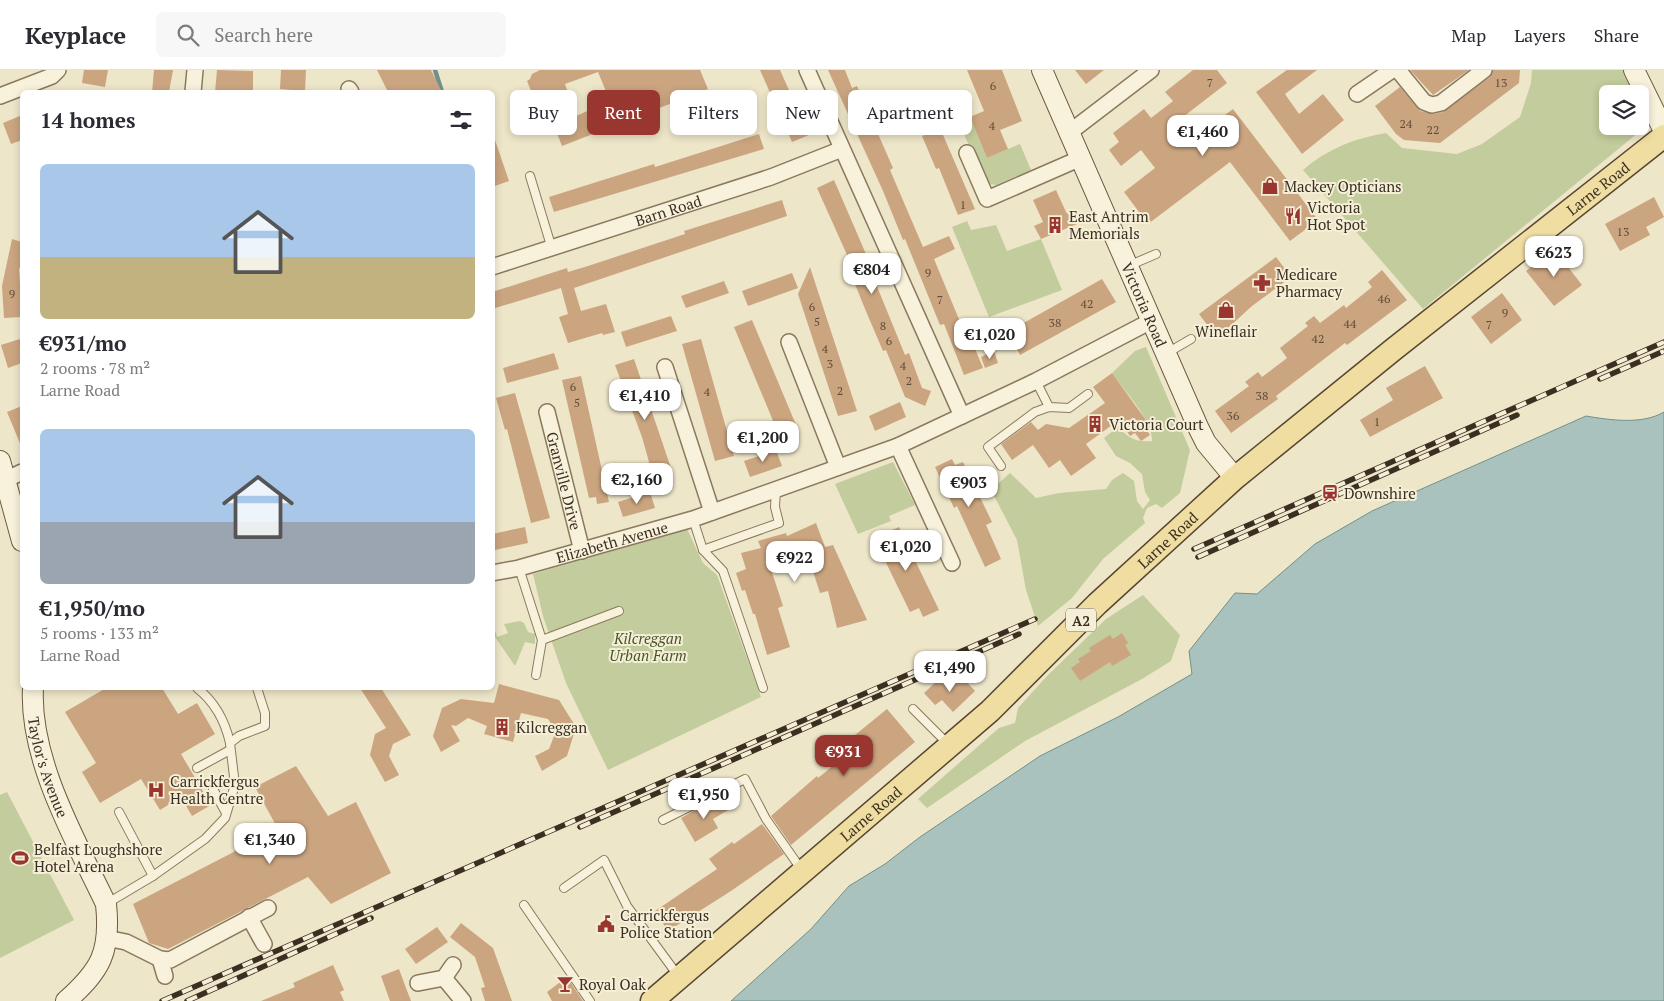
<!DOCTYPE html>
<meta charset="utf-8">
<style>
body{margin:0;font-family:"PT Serif",serif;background:#f7f7f7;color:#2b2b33;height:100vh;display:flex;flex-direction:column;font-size:19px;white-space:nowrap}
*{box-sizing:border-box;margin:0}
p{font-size:16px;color:#7c7c81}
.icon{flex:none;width:28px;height:28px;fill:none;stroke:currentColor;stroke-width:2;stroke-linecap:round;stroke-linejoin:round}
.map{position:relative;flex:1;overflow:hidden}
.sheet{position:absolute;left:20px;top:20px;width:475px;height:600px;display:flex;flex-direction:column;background:#fff;border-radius:8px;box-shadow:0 2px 8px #0003}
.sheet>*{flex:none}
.guide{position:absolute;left:510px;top:20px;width:475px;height:45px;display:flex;gap:10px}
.buttons{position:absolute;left:1599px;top:15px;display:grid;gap:10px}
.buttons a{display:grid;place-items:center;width:50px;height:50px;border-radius:8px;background:#fff;box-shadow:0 2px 8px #0003;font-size:25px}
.price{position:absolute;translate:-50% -42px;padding:0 11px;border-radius:10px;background:#fff;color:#222;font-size:16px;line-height:32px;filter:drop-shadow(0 1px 2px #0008)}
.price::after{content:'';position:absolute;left:50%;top:30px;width:15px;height:11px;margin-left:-8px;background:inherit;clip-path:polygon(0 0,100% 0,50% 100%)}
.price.active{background:#98362f;color:#fff}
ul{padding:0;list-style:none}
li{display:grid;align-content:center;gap:10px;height:265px;padding:0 20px}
li span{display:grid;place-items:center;height:155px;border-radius:8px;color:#555}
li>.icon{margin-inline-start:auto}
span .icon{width:90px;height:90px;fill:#fffc;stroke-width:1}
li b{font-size:21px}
h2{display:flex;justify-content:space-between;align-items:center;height:60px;padding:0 20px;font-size:21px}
.tag{padding:0 18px;border-radius:8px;background:#fff;box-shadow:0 2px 8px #0003;font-size:18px;line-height:45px}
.tag.active{background:#98362f;color:#fff}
header{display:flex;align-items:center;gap:30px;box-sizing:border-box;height:70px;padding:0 25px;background:#fff;border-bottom:1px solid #e1e1e2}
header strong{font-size:24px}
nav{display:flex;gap:28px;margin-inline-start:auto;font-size:18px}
.search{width:350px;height:45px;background:#f7f7f7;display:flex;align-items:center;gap:12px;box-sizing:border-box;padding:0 18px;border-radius:8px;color:#7c7c81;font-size:19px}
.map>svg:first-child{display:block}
.green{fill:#c3cc9c}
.water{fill:#a9c2bd;stroke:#70918b}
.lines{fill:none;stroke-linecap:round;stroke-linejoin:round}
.stream{stroke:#70918b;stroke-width:4.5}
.building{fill:#cba580;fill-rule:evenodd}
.lane-casing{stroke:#8a795e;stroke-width:10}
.street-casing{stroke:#8a795e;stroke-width:18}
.secondary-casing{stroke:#6c5a41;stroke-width:22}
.primary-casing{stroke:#584631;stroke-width:25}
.lane{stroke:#f8f2dc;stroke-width:8}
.street{stroke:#f8f2dc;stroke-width:15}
.secondary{stroke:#f8f2dc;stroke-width:20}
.primary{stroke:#efdda2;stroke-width:22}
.rail-casing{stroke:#3b2f21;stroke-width:5.5}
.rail{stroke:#f5efd8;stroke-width:4;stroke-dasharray:11;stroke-linecap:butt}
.labels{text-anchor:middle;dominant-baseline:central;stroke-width:4;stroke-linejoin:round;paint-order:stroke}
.number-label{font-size:12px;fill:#5f4c39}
.shield{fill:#f5efd8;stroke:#736958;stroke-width:1}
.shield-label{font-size:14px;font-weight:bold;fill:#3b2f21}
.poi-label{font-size:15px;fill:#3b2f21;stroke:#f5efd8;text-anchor:start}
.street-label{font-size:15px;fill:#3b2f21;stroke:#f5efd8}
.park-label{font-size:15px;font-style:italic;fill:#475728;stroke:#f5efd8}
</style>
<header>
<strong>Keyplace</strong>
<div class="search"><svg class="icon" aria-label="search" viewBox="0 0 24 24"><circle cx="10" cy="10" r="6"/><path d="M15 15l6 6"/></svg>Search here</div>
<nav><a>Map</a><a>Layers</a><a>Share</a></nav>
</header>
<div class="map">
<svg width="1664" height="931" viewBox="0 0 1664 931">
<rect width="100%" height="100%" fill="#eee6c9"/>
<g class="green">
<path d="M1532 0H1627L1638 24H1608V56H1640V29L1650 53 1423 239 1303 100C1327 79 1355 68 1386 63L1402 78 1457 84 1482 74 1520 47 1531 13Z"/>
<path d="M970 47 987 88 1020 74 1031 100 996 115 990 114 985 109 958 52Z"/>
<path d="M967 151 971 160 996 155 1007 181 1041 169 1062 220 989 247 952 157Z"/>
<path d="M1146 277 1190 380 1180 423 1162 438 1156 434 1147 438 1143 448 1145 453 1103 489 1072 528 1038 556 1026 520 1017 470 991 420 1010 403 1036 428 1059 423 1106 419 1112 410 1123 403 1134 411 1137 431 1143 439 1150 430 1145 422 1142 404 1130 393 1116 386 1104 368 1118 357C1130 369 1135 372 1152 371 1153 351 1124 320 1112 303L1135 281Z"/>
<path d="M893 392 915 435 889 446 891 451 858 464 835 414Z"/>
<path d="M687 459 703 493 717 505 761 627 608 700 566 613 543 546 533 504Z"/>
<path d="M1143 525 1180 565 1171 591 1142 609 1025 671 927 738 918 729 999 658 1015 653 1018 638 1047 606 1106 549Z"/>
<path d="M520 551 524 553 528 562 535 564V574L525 572 515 596 493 564V554L497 567 508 563 504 554Z"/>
<path d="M7 722 74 850 0 888V725Z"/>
</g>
<path class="water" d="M1664 342V931H731L811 859 849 816 885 794 920 767 1040 686 1118 647 1192 604 1189 581 1235 523 1257 524 1315 474 1372 441 1586 346C1610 350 1642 355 1664 342Z"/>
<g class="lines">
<path class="stream" d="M435 0 442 22"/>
</g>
<g class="building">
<path d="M84 0H108L105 17 82 13Z"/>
<path d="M154 0H173L169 22H152Z"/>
<path d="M217 0 253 1V22H215Z"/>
<path d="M281 0H306L305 21 280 19Z"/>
<path d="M377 0H431L442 22H388Z"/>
<path d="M540 0H700L708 19 562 76 541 23 533 26 527 11 530 9 532 4ZM598 2 610 31 576 46 565 14Z"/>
<path d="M760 0H780L809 65 792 72Z"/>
<path d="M828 0H845L852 18 857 16 893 98 890 100 923 177 949 166 955 179 934 189 963 259 966 257 983 298 964 305 944 254 940 255 905 169 903 170 883 121Z"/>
<path d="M967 0H1002L1022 51 1000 60 1008 79 987 88 970 47 984 41Z"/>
<path d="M1075 0H1104L1086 14Z"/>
<path d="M1193 0H1217L1227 13 1183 47 1198 65 1233 39 1318 150 1290 171 1230 92 1148 154 1124 122 1155 98 1141 80 1121 96 1109 80 1119 72 1113 63 1144 39 1151 48 1173 31 1165 22Z"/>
<path d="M1287 0H1317L1285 24 1299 44 1323 24 1344 50 1302 84 1256 22Z"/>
<path d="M1410 0H1469L1433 25Z"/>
<path d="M1493 0H1520L1519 13 1440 73 1404 70 1396 64 1375 36 1400 17 1420 41 1434 44 1443 42 1490 7Z"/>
<path d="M921 37 927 54 910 61 903 44Z"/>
<path d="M22 45V70L11 74 3 53Z"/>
<path d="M940 58 975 139 958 145 939 98 936 99 922 66Z"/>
<path d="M759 64 764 79 554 142 549 127 654 94 655 97Z"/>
<path d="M495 70 509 111 492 117V71Z"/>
<path d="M834 110 869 191 867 192 905 285 909 283 922 318 931 321 925 336 905 327 886 280 883 281 865 239 853 209 857 207 817 118Z"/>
<path d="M1056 120 1066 142 1077 154 1041 169 1034 156 1043 152 1033 130Z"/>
<path d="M1654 127 1664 147 1646 157 1650 165 1620 181 1605 154Z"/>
<path d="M782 130 787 146 574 218 581 241 606 234 615 262 603 265 602 263 568 273 559 247 568 244 561 218 492 239V222L567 198 568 202 588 196 685 164 684 161Z"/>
<path d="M12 169 22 172V199L19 198 22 247 4 248 2 216Z"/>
<path d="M1554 179 1582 215 1554 236 1526 201Z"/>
<path d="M1276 187 1291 207 1252 236 1217 268 1199 244Z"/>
<path d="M810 197 857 341 838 346 798 224Z"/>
<path d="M1382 200 1407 230 1347 275 1345 273 1276 326 1278 329 1231 363 1215 341 1249 316 1245 312 1258 302 1262 307 1287 288 1280 278 1308 256 1305 253 1314 246 1320 253 1344 235 1346 238 1372 217 1368 212Z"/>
<path d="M792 203 798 218 748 236 742 221Z"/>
<path d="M1102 209 1116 232 1020 285 1012 270 1018 267 1013 259Z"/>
<path d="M724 211 729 223 686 238 681 226Z"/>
<path d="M1502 223 1522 250 1491 274 1471 247Z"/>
<path d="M671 246 677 261 626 277 621 262Z"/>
<path d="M752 250 799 362 781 370 734 257Z"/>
<path d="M20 269 22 293 8 298 1 275Z"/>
<path d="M701 269 734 386 715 391 682 274Z"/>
<path d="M994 281 998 293 985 298 981 287Z"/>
<path d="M554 283 559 299 507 313 503 298Z"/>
<path d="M634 289 673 404 666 406 668 413 656 417 642 367 615 295Z"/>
<path d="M1425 296 1443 328 1370 367 1360 350 1393 330 1386 318Z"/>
<path d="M1112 303 1148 353 1144 356 1150 365 1141 371 1135 363 1130 366 1119 350 1086 374 1096 388 1071 406 1060 390 1049 398 1033 375 1012 390 1001 374 1031 352 1038 360 1046 354 1069 358 1105 333 1093 317Z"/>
<path d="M581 306 609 432 597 434 596 427 589 428 562 310Z"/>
<path d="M515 323 550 448 531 453 507 359 505 360 496 328Z"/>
<path d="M900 332 906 347 875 361 869 346Z"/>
<path d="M22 336V378L7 342Z"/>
<path d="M776 380 782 396 750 407 744 391Z"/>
<path d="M952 389 955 395 963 392 992 452 986 455 1001 489 985 497 957 436 954 438 935 397Z"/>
<path d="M650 422 655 438 623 447 618 432Z"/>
<path d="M816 453 825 477 833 475 867 550 837 558 828 521 820 523 807 483 769 493 783 536 778 538 790 577 767 585 755 544H753L745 520 742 521 736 503 746 499 741 483 761 478 758 471 786 463 787 466Z"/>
<path d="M525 457 528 473 495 480 492 464Z"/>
<path d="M899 457 939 540 923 547 919 538 910 542 874 468Z"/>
<path d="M1122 563 1128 573 1125 575 1131 585 1112 596 1110 592 1080 611 1071 598 1080 592 1078 589 1091 581 1089 578 1110 565 1113 569Z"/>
<path d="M961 606 975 621 953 642 942 630 935 635 924 623 939 609 948 618Z"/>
<path d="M499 614 559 630 576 657 567 686 542 701 535 686 549 679 556 661 548 649 521 643 513 672 484 664 487 656 468 648 456 656 451 655 460 671 441 682 433 666 442 638 461 629 494 633Z"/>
<path d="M106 618H162L178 644 197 633 215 664 181 684 211 735 192 746 181 727 160 740 141 709 100 733 82 702 96 693 65 642Z"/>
<path d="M360 618H381L411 665 393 674 389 686 399 705 385 712 370 685 375 664 386 658Z"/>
<path d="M887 639 915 672 791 775 771 746 817 706 818 708 861 673 855 665Z"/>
<path d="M296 696 328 746 356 732 391 803 331 834 308 807 168 879 149 873 133 834 278 759 255 717Z"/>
<path d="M724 728 730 739 713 749 718 758 695 772 681 748 697 739 699 742Z"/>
<path d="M762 754 784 784 731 821 668 861 655 841 717 799 709 789 732 772 734 774Z"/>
<path d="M461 853 493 878 512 931H485L481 918 485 917 475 887 450 867Z"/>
<path d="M437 857 448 872 416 894 405 879Z"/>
<path d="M333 895 344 920 340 922 344 931H261L295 917 293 913Z"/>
<path d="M399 899 406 918 411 931H390L381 906Z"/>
<path d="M567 907 583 931H552L547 922Z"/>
</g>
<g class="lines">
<g class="lane-casing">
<g id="lane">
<path d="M530 106 552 179"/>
<path d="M1128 196 1156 184"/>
<path d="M1167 283 1191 269"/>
<path d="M1036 311 1049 337"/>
<path d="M1001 396 988 377 1035 342 1049 337 1069 338 1088 324"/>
<path d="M693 449 703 480 723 501 763 618"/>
<path d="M703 480 779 453 775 437 776 420"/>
<path d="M519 498 542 570 536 605"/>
<path d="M542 570 619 541"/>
<path d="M197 618C215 632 225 651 230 673"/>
<path d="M913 639 948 674"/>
<path d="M197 698 230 680"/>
<path d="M213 719 226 743"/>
<path d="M119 742 153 806"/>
<path d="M663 750 745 709 766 749 801 799"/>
<path d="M564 818 604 790 627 836 679 907"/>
<path d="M106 834 153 806 205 769 225 748 235 715 230 673 239 666 265 656V643L257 618"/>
<path d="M524 835 590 931"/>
</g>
</g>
<g class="street-casing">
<g id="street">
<path d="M807 0 962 346"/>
<path d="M1398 0 1424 32 1432 35 1441 33 1484 0"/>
<path d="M349 19 351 22"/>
<path d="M193 22 195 0"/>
<path d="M1357 24 1392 0"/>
<path d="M0 26 52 6 58 0"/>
<path d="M1070 62 1151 0"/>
<path d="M967 83 987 129 1081 88"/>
<path id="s1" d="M492 197 771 107 842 79"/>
<path d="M789 272 838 397"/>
<path d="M665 297 712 442"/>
<path id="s2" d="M547 342 582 481"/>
<path d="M898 376 952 493"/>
<path d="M5 410 22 402"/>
<path id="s3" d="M492 503 519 498 693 449 898 376 1036 311 1151 251"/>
<path d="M249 847 264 874"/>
<path d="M106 868 126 872 160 889 170 890 268 838"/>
<path d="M160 889 165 906"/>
<path d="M444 908 463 931"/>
<path d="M418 913 444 908 453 895"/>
</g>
</g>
<g class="secondary-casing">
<g id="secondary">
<path id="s4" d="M1042 0 1198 357 1206 373 1235 408"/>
<path d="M1634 0 1664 61"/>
<path d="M0 391 22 471"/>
<path id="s5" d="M33 618C29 690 76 771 106 834 111 882 101 900 66 931"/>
</g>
</g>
<g class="primary-casing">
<g id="primary">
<path id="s6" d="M652 931 990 641 1097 534 1235 408 1394 279 1664 66"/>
</g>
</g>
<use href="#lane" class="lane"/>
<use href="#street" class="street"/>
<use href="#secondary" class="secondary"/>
<use href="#primary" class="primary"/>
<g class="rail-casing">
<g id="rail">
<path d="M1600 309 1664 281"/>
<path d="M1194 479 1664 272"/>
<path d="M1198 487 1517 345"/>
<path d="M580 757 1019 564"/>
<path d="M162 931 1035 549"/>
<path d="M187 931 371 848"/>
</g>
</g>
<use href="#rail" class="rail"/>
</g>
<defs>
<g id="shop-bare" transform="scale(1.35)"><path d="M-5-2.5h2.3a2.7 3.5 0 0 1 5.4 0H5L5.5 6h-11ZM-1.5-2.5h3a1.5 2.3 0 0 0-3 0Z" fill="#98362f" stroke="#f5efd8" stroke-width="2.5" paint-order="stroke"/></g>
<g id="restaurant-bare" transform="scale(1.35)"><path d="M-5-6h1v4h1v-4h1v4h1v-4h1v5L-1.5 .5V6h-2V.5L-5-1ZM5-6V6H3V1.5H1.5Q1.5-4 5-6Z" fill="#98362f" stroke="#f5efd8" stroke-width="2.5" paint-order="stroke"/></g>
<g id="building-bare" transform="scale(1.35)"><path d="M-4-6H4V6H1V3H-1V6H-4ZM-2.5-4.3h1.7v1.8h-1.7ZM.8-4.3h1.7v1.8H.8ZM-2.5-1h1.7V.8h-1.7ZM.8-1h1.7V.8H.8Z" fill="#98362f" stroke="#f5efd8" stroke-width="2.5" paint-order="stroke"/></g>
<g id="pharmacy-bare" transform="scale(1.35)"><path d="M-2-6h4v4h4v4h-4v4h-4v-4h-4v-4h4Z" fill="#98362f" stroke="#f5efd8" stroke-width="2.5" paint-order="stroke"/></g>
<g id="station-bare" transform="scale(1.35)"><path d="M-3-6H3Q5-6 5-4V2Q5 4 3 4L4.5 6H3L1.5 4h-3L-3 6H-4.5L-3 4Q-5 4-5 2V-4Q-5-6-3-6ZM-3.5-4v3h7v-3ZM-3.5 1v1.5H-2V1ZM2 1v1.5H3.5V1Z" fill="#98362f" stroke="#f5efd8" stroke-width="2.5" paint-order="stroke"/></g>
<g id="hospital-bare" transform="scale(1.35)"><path d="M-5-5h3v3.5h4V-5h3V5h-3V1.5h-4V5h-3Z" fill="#98362f" stroke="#f5efd8" stroke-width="2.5" paint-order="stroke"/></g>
<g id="stadium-bare" transform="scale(1.35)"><path d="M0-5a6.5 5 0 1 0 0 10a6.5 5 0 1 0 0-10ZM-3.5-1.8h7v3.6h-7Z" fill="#98362f" stroke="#f5efd8" stroke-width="2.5" paint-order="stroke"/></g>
<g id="civic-bare" transform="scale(1.35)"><path d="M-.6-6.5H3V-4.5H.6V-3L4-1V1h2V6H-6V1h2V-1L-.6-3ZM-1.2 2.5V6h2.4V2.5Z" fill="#98362f" stroke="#f5efd8" stroke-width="2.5" paint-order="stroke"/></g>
<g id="bar-bare" transform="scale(1.35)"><path d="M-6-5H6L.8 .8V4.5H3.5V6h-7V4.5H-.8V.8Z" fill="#98362f" stroke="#f5efd8" stroke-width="2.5" paint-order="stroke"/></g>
</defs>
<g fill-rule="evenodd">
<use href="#shop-bare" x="1270" y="116"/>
<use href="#restaurant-bare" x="1293" y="146"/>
<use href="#building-bare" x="1055" y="155"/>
<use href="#pharmacy-bare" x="1262" y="213"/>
<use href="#shop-bare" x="1226" y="240"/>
<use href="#building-bare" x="1095" y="354"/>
<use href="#station-bare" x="1330" y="423"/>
<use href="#building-bare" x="502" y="657"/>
<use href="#hospital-bare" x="156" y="720"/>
<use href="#stadium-bare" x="20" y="788"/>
<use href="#civic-bare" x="606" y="854"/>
<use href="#bar-bare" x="565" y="914"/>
</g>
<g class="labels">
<g class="number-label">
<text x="1210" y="12">7</text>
<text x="1501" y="12">13</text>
<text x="993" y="15">6</text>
<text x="1406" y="53">24</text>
<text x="992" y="55">4</text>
<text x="1433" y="59">22</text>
<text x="963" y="134">1</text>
<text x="1623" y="161">13</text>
<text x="928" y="202">9</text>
<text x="12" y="223">9</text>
<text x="1384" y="228">46</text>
<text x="940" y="229">7</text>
<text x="1087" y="233">42</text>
<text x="812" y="236">6</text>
<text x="1505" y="242">9</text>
<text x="817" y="251">5</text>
<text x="1055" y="252">38</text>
<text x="1350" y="253">44</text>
<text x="1489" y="254">7</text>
<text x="883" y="255">8</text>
<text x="1318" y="268">42</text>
<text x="889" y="270">6</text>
<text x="825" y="278">4</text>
<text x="830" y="293">3</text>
<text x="903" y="295">4</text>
<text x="909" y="310">2</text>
<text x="573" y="316">6</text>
<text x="840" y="320">2</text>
<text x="707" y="321">4</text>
<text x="1262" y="325">38</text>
<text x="577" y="332">5</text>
<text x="1233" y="345">36</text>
<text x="1377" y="351">1</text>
</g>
<rect class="shield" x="1066" y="538.5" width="30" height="23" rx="4"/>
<g class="shield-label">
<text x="1081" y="550">A2</text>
</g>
<g class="poi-label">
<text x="1284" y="116">Mackey Opticians</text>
<text x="1307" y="137">Victoria<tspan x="1307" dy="17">Hot Spot</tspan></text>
<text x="1069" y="146">East Antrim<tspan x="1069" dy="17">Memorials</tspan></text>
<text x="1276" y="204">Medicare<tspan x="1276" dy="17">Pharmacy</tspan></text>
<text x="1226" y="261" text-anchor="middle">Wineflair</text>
<text x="1109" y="354">Victoria Court</text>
<text x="1344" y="423">Downshire</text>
<text x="516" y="657">Kilcreggan</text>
<text x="170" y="711">Carrickfergus<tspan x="170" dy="17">Health Centre</tspan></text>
<text x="34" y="779">Belfast Loughshore<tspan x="34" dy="17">Hotel Arena</tspan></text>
<text x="620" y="845">Carrickfergus<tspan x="620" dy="17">Police Station</tspan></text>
<text x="579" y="914">Royal Oak</text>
</g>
<g class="street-label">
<text stroke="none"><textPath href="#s6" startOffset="1248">Larne Road</textPath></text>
<text stroke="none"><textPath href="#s1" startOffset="185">Barn Road</textPath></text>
<text stroke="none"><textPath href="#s4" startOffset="256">Victoria Road</textPath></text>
<text stroke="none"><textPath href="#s2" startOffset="71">Granville Drive</textPath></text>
<text stroke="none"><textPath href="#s6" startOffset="692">Larne Road</textPath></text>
<text stroke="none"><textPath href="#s3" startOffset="124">Elizabeth Avenue</textPath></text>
<text stroke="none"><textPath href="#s5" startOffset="81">Taylor's Avenue</textPath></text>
<text stroke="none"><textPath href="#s6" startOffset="288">Larne Road</textPath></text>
</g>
<g class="park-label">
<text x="648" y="568">Kilcreggan<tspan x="648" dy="17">Urban Farm</tspan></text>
</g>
</g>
</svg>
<div class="buttons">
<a><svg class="icon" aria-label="layers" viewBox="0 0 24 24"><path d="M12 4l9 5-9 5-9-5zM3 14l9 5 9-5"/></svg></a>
</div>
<b class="price" style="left:1203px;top:87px">€1,460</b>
<b class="price" style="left:1554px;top:208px">€623</b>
<b class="price" style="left:872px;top:225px">€804</b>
<b class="price" style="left:990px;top:290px">€1,020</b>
<b class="price" style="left:645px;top:351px">€1,410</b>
<b class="price" style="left:763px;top:393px">€1,200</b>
<b class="price" style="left:637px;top:435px">€2,160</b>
<b class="price" style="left:969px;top:438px">€903</b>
<b class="price" style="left:906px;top:502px">€1,020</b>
<b class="price" style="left:795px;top:513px">€922</b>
<b class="price" style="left:950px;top:623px">€1,490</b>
<b class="price active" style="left:844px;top:707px">€931</b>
<b class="price" style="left:704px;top:750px">€1,950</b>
<b class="price" style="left:270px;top:795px">€1,340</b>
<div class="guide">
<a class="tag">Buy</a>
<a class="tag active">Rent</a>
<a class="tag">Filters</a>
<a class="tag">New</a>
<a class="tag">Apartment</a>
</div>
<section class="sheet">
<h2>14 homes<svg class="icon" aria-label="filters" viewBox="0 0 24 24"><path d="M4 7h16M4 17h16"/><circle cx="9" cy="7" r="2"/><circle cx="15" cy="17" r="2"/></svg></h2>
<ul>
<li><span style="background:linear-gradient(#a9c7e8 60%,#c2b280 0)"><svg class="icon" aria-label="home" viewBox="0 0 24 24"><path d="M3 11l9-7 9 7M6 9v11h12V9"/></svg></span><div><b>€931/mo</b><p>2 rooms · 78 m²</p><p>Larne Road</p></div></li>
<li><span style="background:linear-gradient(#a9c7e8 60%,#9aa5b1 0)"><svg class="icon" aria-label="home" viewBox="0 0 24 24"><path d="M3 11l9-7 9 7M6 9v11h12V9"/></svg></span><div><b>€1,950/mo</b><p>5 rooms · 133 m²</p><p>Larne Road</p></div></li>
</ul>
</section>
</div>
